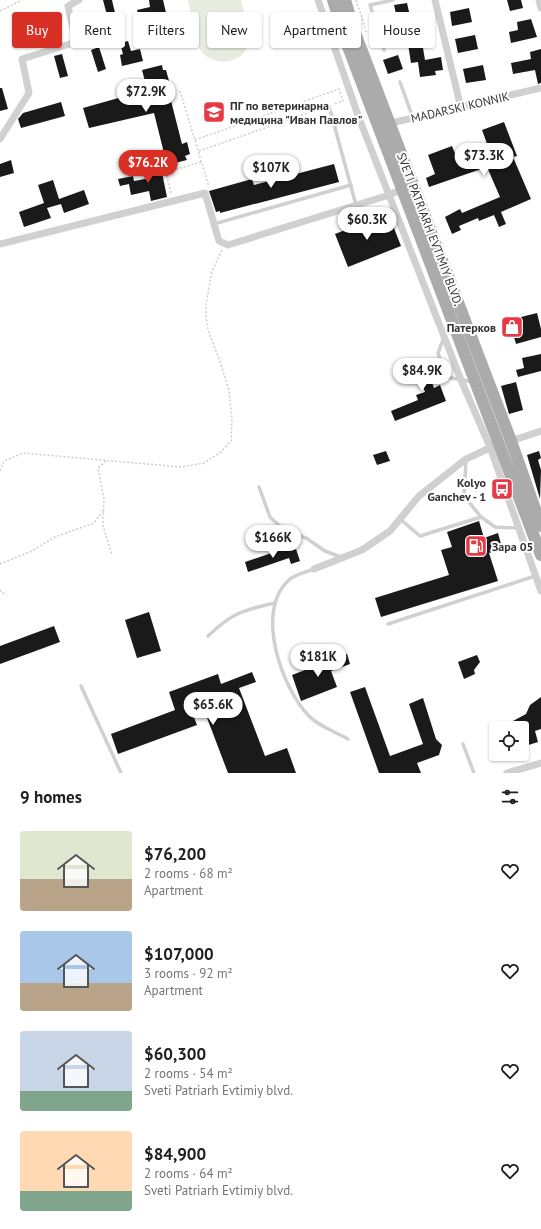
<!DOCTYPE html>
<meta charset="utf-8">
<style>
body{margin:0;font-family:"PT Sans",sans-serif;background:#f2f2f2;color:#202124;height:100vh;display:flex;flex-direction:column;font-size:15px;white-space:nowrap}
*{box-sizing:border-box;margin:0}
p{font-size:13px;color:#757577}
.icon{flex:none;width:22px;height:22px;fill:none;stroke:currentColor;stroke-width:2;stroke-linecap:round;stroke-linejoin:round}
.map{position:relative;height:773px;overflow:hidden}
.side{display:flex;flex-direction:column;background:#fff;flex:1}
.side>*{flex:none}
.top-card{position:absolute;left:12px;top:12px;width:517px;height:36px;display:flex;gap:8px}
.tools{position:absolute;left:489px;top:721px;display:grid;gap:8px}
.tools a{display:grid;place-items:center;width:40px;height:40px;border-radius:4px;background:#fff;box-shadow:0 1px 3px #0004;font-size:20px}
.price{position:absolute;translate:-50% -34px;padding:0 9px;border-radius:14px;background:#fff;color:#222;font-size:13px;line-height:26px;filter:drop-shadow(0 1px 2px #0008)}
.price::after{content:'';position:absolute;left:50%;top:24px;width:12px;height:9px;margin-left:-6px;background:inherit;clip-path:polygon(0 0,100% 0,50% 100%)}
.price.current{background:#d93025;color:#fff}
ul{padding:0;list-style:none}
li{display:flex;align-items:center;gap:12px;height:100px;padding:0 20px}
li span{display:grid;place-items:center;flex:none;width:112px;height:80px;border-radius:4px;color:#555}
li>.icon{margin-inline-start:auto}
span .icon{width:48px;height:48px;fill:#fffc;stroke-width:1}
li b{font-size:17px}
h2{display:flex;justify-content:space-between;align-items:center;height:48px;padding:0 20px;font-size:17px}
.tag{padding:0 14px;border-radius:4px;background:#fff;box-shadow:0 1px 3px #0004;font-size:14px;line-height:36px}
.tag.current{background:#d93025;color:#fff}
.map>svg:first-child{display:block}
.green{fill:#e6ecdf}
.building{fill:#1a1a1a}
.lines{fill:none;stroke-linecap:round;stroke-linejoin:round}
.path{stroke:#cdcdcd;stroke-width:1.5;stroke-dasharray:2 2;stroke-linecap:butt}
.lane{stroke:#d0d0d0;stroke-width:3.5}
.street{stroke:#d0d0d0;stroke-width:7}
.primary{stroke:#ababab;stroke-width:12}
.labels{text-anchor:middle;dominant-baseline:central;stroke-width:4;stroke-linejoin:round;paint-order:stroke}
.poi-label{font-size:12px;font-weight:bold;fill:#333;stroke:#fff;text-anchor:start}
.street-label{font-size:12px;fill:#333;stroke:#fff}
</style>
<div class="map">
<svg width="541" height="773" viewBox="0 0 541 773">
<rect width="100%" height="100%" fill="#fff"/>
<path class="green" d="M188 0H241C244 13 251 29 249 42 245 63 216 68 203 53 194 43 191 14 188 0Z"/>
<g class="building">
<path d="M103 0H112L116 17 108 19Z"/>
<path d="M149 0H163L173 42 157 46 154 36 159 35 155 17 140 21 137 10 150 7Z"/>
<path d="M507 0H521L523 8 510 11Z"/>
<path d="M407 3 416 43 422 42 425 60 441 57 443 70 435 71 436 75 420 77 418 62 411 63 408 44 403 45 394 5Z"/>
<path d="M469 8 472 22 452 26 450 12Z"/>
<path d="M531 19 537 37 511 43 509 32 518 30 517 22Z"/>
<path d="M57 23 62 29 20 40 16 26 23 24 25 32Z"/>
<path d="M475 35 478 49 458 53 455 39Z"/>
<path d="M128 41 131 51 140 49 143 61 122 66 120 55 123 54 120 43Z"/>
<path d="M99 47 106 69 98 72 91 50Z"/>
<path d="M541 49V83L538 84 535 70 513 74 511 63 531 59 530 52Z"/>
<path d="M62 54 68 76 60 78 54 56Z"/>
<path d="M398 55 403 69 388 74 383 60Z"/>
<path d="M162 65 163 70H166L171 88 168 89 182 144 187 142 190 154 185 156 187 160 167 165 154 113 89 128 83 108 129 95 132 105 150 100 142 70Z"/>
<path d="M483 65 486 80 466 83 463 69Z"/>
<path d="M0 88H2L8 109 0 111Z"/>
<path d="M61 102 65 116 21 128 18 119 23 113Z"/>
<path d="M504 122 517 156 513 157 531 199 501 212 506 224 499 227 494 215 479 221 478 218 459 226 461 230 452 234 445 217 460 209 462 213 500 197 487 167 429 187 426 178 435 174 428 155 452 146 459 163 483 154V152L489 149 482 130Z"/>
<path d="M11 160 14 173 0 177V164Z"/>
<path d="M160 163 167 197 151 201 149 191 131 195 129 184 120 186 118 179 133 176 134 181 150 178 147 166Z"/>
<path d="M334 164 339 182 220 213V211L216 212 209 191 252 179 254 185Z"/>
<path d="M53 180 59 199 84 190 89 204 64 213 61 204 47 208 51 218 24 227 19 212 44 203 38 185Z"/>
<path d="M375 218 377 223 390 218 401 246 348 267 335 234Z"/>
<path d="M537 313 541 329V337L516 344 509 320Z"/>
<path d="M541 354V371L518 377 516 370 524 368 522 358Z"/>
<path d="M437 361 440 370 429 374 434 388 440 385 446 401 395 421 391 411 418 400 416 395 425 392 420 378 407 382 404 373Z"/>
<path d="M516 382 523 410 509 414 501 386Z"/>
<path d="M386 451 390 461 377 465 373 455Z"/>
<path d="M539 451 541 458 538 460 541 470 540 499 527 455Z"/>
<path d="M479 521 484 538 498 533 501 544 491 547 492 552 489 553 498 581 381 617 375 598 449 575 441 550 452 547 447 532Z"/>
<path d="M289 547 291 551 296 549 300 561 291 564 289 558 248 572 245 562Z"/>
<path d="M149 612 161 651 137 658 125 620Z"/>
<path d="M54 626 60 642 0 664V646Z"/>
<path d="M347 654 350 664 331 671 337 687 301 701 292 675Z"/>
<path d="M477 655 480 662 474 670 475 674 464 679 458 662Z"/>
<path d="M252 672 256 682 239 688 265 756 287 748 296 773H228L201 702 190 707 197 725 118 754 111 734 175 710 169 692 218 674 221 684Z"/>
<path d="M365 687 390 756 423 744 409 704 423 698 436 739 442 745 439 755 417 763 421 773H379L350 692Z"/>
<path d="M541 697V729L535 731 538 742 522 747V728H514L511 722 526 714 530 705Z"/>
</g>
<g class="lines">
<g class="path">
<path d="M356 0 367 34"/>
<path d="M0 11 22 0"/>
<path d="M180 91 209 187"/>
<path d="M195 140 339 89 343 101 334 104"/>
<path d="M199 151 325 107"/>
<path d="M171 193 166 172 202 162"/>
<path d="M106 461 98 468 104 499 103 526 112 555"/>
<path d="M0 471 4 461 23 453 181 467 204 463 221 452 231 441 232 419 229 391 221 364 208 330 206 316V304L212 271 222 250"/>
<path d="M0 564 32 551 55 537 94 523 103 511"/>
<path d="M0 590 6 596"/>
</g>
<g class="lane">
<path d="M384 50 370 5 393 0"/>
<path d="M400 82 413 118"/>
<path d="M329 106 356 205"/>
<path d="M214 224 351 185"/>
<path d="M450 322 438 353 446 377 473 382"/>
<path d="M466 460 464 496 481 517 495 527 518 528"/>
<path d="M259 487 270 517 285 531 306 538 325 551 341 557"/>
<path d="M400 519 420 536 481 517"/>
<path d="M314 569C307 572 295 574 289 580 254 610 282 689 309 716 318 726 336 732 348 739"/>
<path d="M388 624 535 576"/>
<path d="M208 636C232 613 243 610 275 603"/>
<path d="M81 686 121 773"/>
<path d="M463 744 474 773"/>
</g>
<g class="street">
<path d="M318 0 359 118 461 380 490 447 541 591"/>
<path d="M435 0 461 108"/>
<path d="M539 0 541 8"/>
<path d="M387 124 541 88"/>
<path d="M0 139 29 93 22 59 76 42 68 6 79 0"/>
<path d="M0 244 205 193 219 241 228 245 389 195 402 189"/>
<path d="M508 442 541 431"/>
<path d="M314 569 362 550 390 531 419 496 466 459 494 446"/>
<path d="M507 773 541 763"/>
</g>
<g class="primary">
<path d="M333 0 344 36 541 555"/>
<path d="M345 0 355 33 511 441 541 526"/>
</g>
</g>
<defs>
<g id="school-square" transform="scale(1.15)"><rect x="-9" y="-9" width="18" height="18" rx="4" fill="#e63946" stroke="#fff"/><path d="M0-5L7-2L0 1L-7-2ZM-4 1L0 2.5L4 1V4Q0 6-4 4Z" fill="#fff"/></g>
<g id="shop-square" transform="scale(1.15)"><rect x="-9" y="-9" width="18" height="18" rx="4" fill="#e63946" stroke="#fff"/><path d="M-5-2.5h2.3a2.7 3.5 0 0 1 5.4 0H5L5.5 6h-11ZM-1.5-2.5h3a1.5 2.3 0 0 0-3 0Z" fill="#fff"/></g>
<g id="bus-square" transform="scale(1.15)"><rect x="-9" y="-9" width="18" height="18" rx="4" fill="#e63946" stroke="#fff"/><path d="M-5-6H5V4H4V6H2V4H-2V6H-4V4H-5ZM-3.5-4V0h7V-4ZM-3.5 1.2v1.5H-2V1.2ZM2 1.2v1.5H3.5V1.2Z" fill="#fff"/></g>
<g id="fuel-square" transform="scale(1.15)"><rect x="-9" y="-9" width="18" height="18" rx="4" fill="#e63946" stroke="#fff"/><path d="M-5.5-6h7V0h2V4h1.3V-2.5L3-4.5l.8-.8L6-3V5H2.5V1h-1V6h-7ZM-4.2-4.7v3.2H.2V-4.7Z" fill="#fff"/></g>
</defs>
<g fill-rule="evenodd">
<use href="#school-square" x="214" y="112"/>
<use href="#shop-square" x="512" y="327"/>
<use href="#bus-square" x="502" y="489"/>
<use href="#fuel-square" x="476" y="546"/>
</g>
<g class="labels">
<g class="poi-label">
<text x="230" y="105">ПГ по ветеринарна<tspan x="230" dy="14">медицина "Иван Павлов"</tspan></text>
<text x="496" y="327" text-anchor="end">Патерков</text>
<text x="486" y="482" text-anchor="end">Kolyo<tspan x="486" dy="14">Ganchev - 1</tspan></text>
<text x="492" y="546">Зара 05</text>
</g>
<g class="street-label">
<text transform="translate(460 107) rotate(-13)">MADARSKI KONNIK</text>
<text transform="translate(430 229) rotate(69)">SVETI PATRIARH EVTIMIY BLVD.</text>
</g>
</g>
</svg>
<div class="tools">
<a><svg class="icon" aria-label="locate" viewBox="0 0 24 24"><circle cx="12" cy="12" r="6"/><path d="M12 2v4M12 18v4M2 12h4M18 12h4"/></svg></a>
</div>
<b class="price" style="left:146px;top:113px">$72.9K</b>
<b class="price" style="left:484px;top:177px">$73.3K</b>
<b class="price current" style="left:148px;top:184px">$76.2K</b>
<b class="price" style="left:271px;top:189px">$107K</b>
<b class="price" style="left:367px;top:241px">$60.3K</b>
<b class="price" style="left:422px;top:392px">$84.9K</b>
<b class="price" style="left:273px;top:559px">$166K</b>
<b class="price" style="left:318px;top:678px">$181K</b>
<b class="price" style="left:213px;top:726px">$65.6K</b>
<div class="top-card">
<a class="tag current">Buy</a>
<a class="tag">Rent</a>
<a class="tag">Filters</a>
<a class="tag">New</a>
<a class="tag">Apartment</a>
<a class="tag">House</a>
</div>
</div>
<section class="side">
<h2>9 homes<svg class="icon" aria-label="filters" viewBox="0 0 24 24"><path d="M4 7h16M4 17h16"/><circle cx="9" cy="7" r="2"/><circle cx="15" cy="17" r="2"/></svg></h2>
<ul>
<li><span style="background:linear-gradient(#dfe7d0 60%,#b9a48a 0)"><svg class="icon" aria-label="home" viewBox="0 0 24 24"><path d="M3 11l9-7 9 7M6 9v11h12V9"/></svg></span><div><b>$76,200</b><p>2 rooms · 68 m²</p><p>Apartment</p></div><svg class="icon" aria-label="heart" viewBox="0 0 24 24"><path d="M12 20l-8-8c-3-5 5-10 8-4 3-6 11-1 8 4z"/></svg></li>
<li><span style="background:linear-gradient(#a9c7e8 65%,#b9a48a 0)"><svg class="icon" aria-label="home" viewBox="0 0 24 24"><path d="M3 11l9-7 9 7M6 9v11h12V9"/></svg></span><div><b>$107,000</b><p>3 rooms · 92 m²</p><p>Apartment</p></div><svg class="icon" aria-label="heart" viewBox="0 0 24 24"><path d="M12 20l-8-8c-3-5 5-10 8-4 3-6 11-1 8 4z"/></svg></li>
<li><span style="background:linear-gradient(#c9d6e8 75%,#7fa58c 0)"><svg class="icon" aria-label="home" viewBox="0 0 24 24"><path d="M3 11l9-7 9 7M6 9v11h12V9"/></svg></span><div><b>$60,300</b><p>2 rooms · 54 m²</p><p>Sveti Patriarh Evtimiy blvd.</p></div><svg class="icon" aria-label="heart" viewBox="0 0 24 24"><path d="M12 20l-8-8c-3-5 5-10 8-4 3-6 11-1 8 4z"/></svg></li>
<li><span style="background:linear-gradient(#ffd9b3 75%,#7fa58c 0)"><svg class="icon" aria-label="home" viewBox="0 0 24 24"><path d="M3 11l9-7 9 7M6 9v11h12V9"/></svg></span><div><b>$84,900</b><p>2 rooms · 64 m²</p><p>Sveti Patriarh Evtimiy blvd.</p></div><svg class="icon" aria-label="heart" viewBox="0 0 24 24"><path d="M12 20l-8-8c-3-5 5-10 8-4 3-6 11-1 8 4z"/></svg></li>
</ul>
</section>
